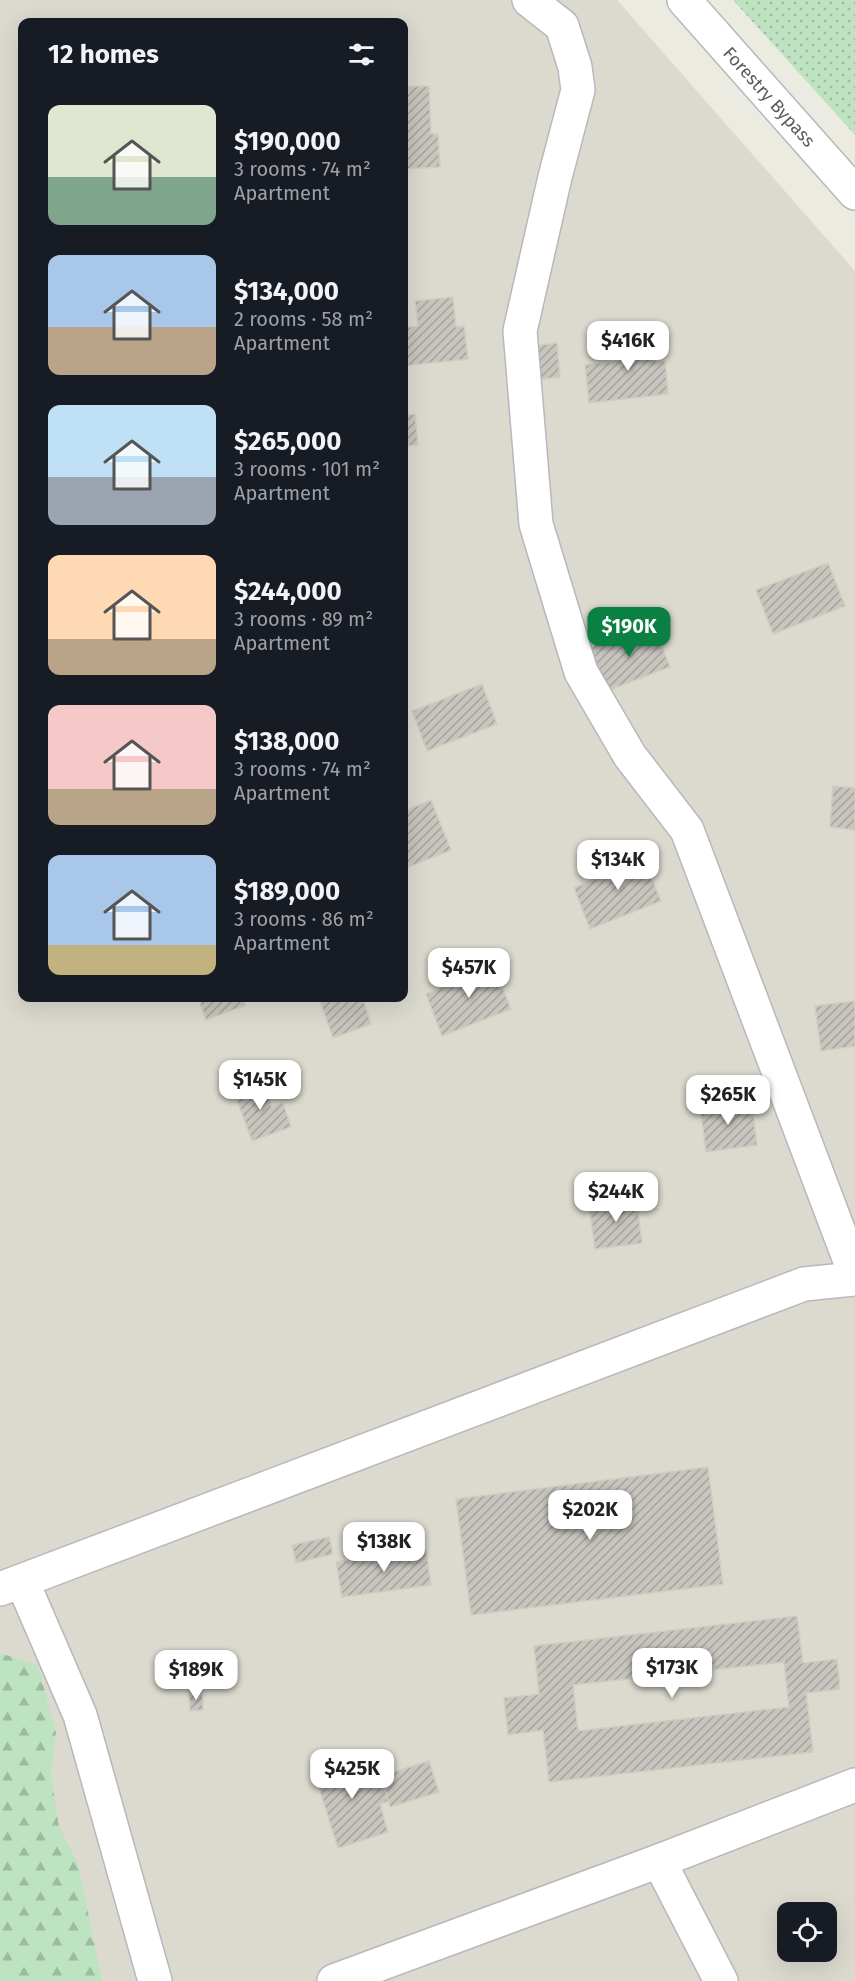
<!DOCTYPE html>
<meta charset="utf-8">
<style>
body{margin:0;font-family:"Fira Sans",sans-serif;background:#242831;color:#f1f3f6;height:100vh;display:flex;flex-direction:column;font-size:22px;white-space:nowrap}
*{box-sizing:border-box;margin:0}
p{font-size:20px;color:#9ea1a6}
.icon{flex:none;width:33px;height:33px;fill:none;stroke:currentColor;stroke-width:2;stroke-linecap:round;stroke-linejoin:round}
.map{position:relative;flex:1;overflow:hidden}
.drawer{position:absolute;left:18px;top:18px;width:390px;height:984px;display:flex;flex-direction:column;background:#171b24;border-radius:12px;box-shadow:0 6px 24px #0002}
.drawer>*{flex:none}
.fabs{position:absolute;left:777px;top:1902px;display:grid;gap:12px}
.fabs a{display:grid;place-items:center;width:60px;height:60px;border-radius:12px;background:#171b24;box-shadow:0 6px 24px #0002;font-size:30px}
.price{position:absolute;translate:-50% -51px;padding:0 14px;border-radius:12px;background:#fff;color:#222;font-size:20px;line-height:39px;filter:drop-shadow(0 2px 3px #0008)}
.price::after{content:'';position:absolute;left:50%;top:36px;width:18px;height:14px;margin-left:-9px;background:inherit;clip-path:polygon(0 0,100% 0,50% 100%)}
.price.active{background:#0b8043;color:#fff}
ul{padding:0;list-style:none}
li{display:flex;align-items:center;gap:18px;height:150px;padding:0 30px}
li span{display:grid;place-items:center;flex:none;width:168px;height:120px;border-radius:12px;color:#555}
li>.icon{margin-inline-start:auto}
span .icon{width:72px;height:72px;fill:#fffc;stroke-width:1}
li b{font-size:26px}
h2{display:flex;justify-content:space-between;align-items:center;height:72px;padding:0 30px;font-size:26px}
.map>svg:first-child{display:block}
.education{fill:#dcdacf;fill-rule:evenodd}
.grass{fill:url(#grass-dots)}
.forest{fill:url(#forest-firs)}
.building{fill:url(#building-hatch);stroke:#d0cdc0;stroke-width:1.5;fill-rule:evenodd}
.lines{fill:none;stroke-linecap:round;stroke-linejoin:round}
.minor-casing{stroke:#b7b8bd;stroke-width:36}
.minor{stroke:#fff;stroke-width:33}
.labels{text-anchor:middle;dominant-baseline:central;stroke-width:5;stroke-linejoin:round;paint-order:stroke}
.street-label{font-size:18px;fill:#5a5c61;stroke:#fff}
</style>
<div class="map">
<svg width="855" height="1981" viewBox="0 0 855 1981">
<defs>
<pattern id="grass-dots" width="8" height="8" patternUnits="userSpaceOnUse" patternTransform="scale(1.5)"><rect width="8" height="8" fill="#bee3c1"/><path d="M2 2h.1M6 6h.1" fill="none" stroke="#9dbba0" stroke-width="1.8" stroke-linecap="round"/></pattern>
<pattern id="forest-firs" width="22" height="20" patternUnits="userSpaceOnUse" patternTransform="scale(1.5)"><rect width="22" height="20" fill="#bee3c1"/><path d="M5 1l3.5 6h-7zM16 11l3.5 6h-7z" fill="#9dbba0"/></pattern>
<pattern id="building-hatch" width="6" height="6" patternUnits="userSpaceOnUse" patternTransform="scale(1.5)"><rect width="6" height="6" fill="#c8c5be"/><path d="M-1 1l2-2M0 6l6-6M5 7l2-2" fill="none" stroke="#a5a39e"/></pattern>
</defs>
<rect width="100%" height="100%" fill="#ecebe1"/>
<path class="education" d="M0 0H617L855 271V1981H0ZM22 22H404V998H22ZM788 1912H826V1952H788Z"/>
<path class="grass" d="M733 0H855V135Z"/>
<path class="forest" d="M0 1653 38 1665 56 1733 51 1774 59 1827 78 1863 102 1981H0Z"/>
<g class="building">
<path d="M429 86 431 134H438L440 167 404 169V87Z"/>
<path d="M453 297 456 327 464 326 468 359 404 366V327L418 326 415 301Z"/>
<path d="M653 333 656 362 665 361 668 394 589 403 585 365 619 361 616 337Z"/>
<path d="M557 343 560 377 536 380 533 346Z"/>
<path d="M415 414 418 445 404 446V415Z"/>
<path d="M828 563 845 606 773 634 756 590Z"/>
<path d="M653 624 670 667 604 692 588 648Z"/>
<path d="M482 684 497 724 427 751 412 711Z"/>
<path d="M833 786 855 788V830L830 827Z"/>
<path d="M431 800 451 850 404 869V811Z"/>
<path d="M641 852 661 901 590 929 574 888 605 875 602 867Z"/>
<path d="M492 961 511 1009 442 1036 426 994 457 982 455 975Z"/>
<path d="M198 998H243L246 1005 206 1020Z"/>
<path d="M319 998H353L354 1002 363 999 371 1024 333 1038Z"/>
<path d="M855 1001V1046L821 1051 815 1006Z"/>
<path d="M261 1079 272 1107 283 1103 291 1127 252 1141 233 1089Z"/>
<path d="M751 1099 757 1145 706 1152 700 1106Z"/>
<path d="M636 1197 642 1243 595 1249 589 1204Z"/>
<path d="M708 1467 723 1584 471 1615 456 1499Z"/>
<path d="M329 1537 333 1554 296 1563 292 1545Z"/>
<path d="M426 1549 431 1585 342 1597 336 1562Z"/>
<path d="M797 1616 803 1663 837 1659 840 1689 806 1693 813 1752 549 1782 543 1730 508 1735 504 1698 539 1694 534 1646ZM784 1662 789 1707 578 1731 573 1685Z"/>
<path d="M202 1690 203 1710 190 1711 189 1691Z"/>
<path d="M364 1754 372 1781 382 1778 389 1801 380 1804 388 1832 338 1848 313 1769Z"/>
<path d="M429 1761 439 1792 390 1807 381 1776Z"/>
</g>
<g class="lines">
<g class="minor-casing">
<g id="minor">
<path d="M529 0 562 26 575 67 578 90 555 177 520 331 536 524 581 672 630 756 687 830 855 1274"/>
<path d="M684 0 855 193"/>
<path d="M22 1581 80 1715 155 1981"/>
<path d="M0 1589 804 1284 855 1279"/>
<path d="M659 1861 721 1981"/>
<path d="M334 1981 659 1861 855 1785"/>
</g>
</g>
<use href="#minor" class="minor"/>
</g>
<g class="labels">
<g class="street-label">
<text transform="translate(769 97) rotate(48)">Forestry Bypass</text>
</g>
</g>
</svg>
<div class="fabs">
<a><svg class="icon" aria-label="locate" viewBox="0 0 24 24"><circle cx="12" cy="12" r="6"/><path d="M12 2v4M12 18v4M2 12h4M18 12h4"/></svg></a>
</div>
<b class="price" style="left:628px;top:372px">$416K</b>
<b class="price active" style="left:629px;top:658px">$190K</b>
<b class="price" style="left:618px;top:891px">$134K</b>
<b class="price" style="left:469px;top:999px">$457K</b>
<b class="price" style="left:260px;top:1111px">$145K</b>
<b class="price" style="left:728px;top:1126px">$265K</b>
<b class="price" style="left:616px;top:1223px">$244K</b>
<b class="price" style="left:590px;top:1541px">$202K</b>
<b class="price" style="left:384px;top:1573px">$138K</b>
<b class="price" style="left:672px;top:1699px">$173K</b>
<b class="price" style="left:196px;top:1701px">$189K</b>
<b class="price" style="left:352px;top:1800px">$425K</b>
<section class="drawer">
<h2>12 homes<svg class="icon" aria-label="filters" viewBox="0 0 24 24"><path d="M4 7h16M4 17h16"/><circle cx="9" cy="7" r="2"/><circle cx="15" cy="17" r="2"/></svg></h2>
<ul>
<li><span style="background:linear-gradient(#dfe7d0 60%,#7fa58c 0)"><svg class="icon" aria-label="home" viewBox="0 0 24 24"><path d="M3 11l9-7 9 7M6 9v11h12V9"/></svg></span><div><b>$190,000</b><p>3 rooms · 74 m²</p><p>Apartment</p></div></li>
<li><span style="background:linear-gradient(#a9c7e8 60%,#b9a48a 0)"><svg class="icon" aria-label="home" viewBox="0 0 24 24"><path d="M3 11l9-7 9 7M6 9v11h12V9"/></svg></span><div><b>$134,000</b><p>2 rooms · 58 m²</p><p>Apartment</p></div></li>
<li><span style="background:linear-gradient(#bfe0f5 60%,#9aa5b1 0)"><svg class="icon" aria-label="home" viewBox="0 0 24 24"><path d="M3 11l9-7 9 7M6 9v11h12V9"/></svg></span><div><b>$265,000</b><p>3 rooms · 101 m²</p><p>Apartment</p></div></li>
<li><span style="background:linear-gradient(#ffd9b3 70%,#b9a48a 0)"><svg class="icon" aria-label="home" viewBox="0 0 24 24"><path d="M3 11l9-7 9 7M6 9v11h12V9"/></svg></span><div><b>$244,000</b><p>3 rooms · 89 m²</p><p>Apartment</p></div></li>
<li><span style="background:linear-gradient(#f6c9c9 70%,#b9a48a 0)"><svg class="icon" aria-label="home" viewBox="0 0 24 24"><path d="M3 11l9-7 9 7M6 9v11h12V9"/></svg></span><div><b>$138,000</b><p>3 rooms · 74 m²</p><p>Apartment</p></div></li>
<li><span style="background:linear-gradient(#a9c7e8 75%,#c2b280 0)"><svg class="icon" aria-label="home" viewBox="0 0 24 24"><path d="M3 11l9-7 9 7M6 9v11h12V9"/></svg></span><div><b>$189,000</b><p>3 rooms · 86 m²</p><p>Apartment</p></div></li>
</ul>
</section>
</div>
